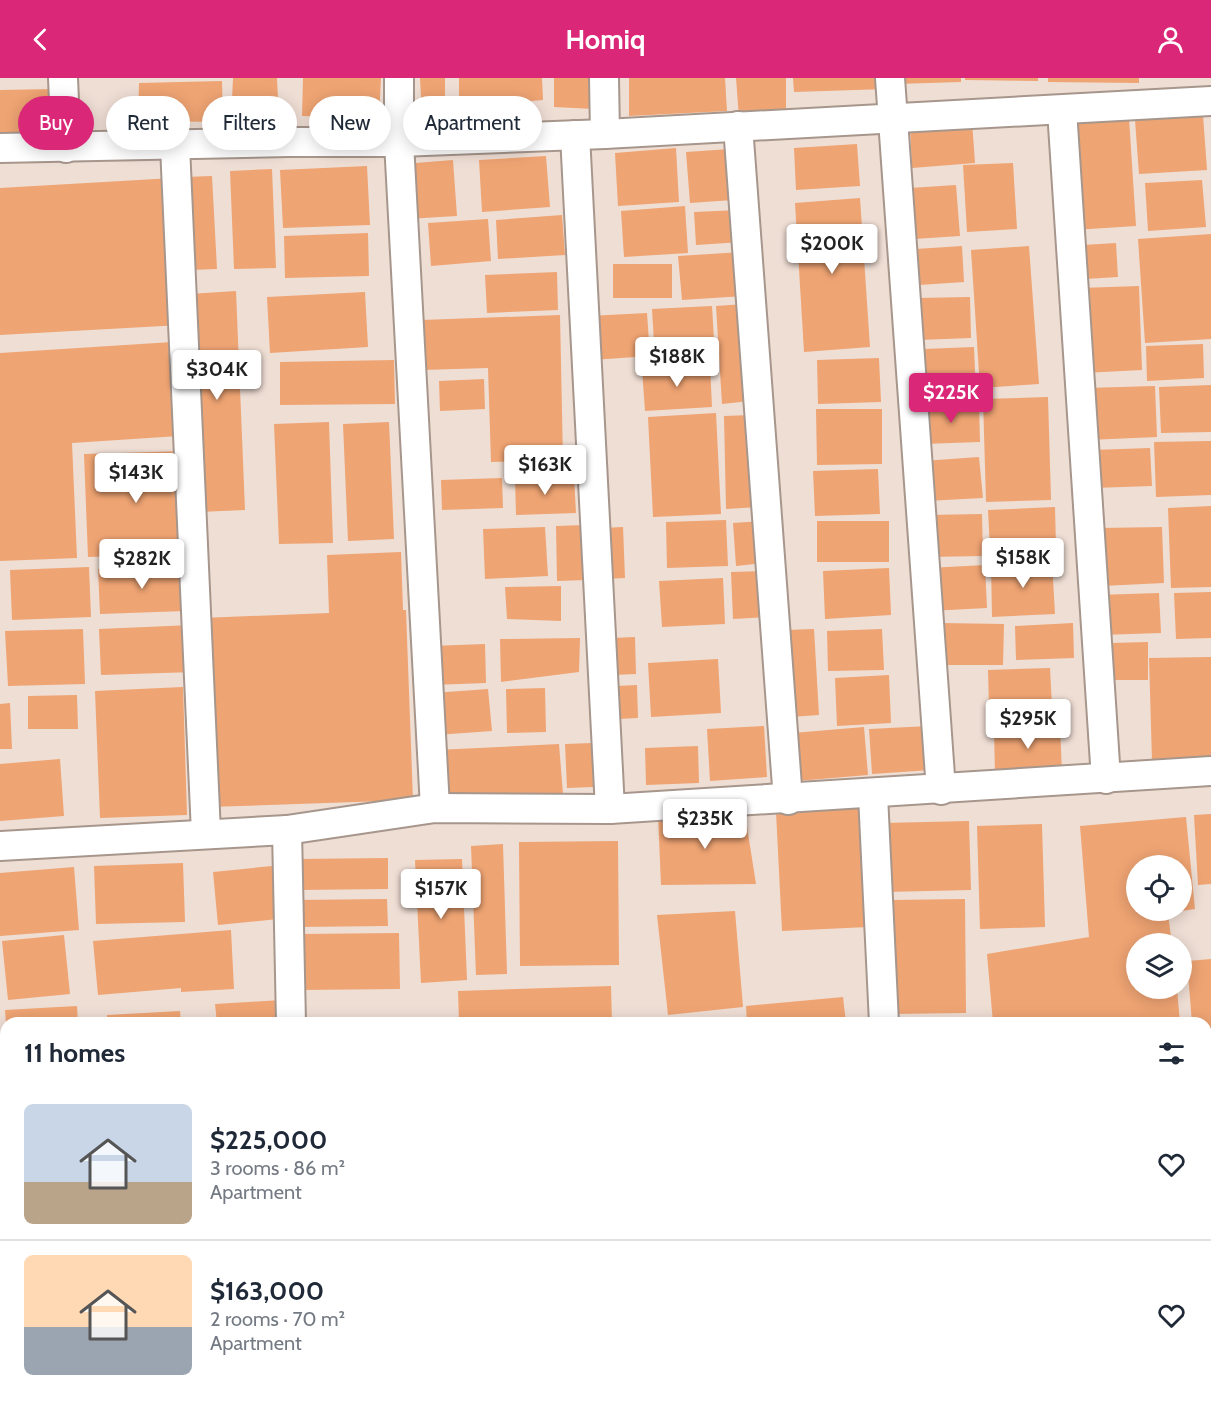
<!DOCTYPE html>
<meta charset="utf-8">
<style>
body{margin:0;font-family:Cabin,sans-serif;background:#f2f2f3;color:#1f2937;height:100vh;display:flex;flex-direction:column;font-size:22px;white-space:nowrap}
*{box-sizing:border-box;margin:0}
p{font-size:20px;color:#747a83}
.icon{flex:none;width:33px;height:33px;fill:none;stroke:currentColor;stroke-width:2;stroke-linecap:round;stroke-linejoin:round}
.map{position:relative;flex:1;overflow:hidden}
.drawer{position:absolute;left:0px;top:939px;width:1212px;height:384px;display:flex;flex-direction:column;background:#fff;border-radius:18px 18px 0 0;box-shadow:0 3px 15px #0003}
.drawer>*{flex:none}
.top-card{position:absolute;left:18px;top:18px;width:600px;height:54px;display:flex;gap:12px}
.controls{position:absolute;left:1126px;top:777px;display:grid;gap:12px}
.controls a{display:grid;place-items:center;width:66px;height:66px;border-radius:50%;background:#fff;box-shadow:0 3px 15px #0003;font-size:30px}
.price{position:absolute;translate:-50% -51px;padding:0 14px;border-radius:6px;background:#fff;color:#222;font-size:20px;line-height:39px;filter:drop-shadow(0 2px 3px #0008)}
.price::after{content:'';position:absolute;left:50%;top:36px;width:18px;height:14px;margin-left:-9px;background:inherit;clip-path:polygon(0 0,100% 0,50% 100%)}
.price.current{background:#db2777;color:#fff}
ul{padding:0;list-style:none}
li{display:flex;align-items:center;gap:18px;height:150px;padding:0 24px}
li+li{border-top:2px solid #e0e1e3}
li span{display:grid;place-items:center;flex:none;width:168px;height:120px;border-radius:9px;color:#555}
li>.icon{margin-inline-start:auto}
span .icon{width:72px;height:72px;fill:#fffc;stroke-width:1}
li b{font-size:26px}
h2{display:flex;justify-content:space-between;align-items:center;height:72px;padding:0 24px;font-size:26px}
.tag{padding:0 21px;border-radius:27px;background:#fff;box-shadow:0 3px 15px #0003;font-size:21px;line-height:54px}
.tag.current{background:#db2777;color:#fff}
header{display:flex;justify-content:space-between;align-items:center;height:78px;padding:0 24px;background:#db2777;color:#fff;font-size:27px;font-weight:700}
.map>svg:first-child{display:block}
.building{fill:#efa473}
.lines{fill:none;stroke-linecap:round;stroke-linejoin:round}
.street-casing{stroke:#a6968c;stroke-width:32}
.street{stroke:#fff;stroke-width:28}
</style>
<header><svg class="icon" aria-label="back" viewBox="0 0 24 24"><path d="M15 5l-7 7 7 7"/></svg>Homiq<svg class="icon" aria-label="person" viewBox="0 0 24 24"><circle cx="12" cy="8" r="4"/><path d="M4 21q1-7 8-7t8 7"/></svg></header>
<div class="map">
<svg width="1211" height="1323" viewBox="0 0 1211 1323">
<rect width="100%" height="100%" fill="#efded4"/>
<g class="building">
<path d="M233 0H277L279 43H231Z"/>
<path d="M303 0H381L379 40 302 38Z"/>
<path d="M420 0H445V37L422 39Z"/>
<path d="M459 0H542L543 22 459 29Z"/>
<path d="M554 0H595L594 31 554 29Z"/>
<path d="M629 0H725L727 33 629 38Z"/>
<path d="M736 0H786V37L739 40Z"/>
<path d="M793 0H885L886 11 794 14Z"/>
<path d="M897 0H961V4L896 6Z"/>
<path d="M965 0H1038V3L965 2Z"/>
<path d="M1048 0H1139V5L1048 4Z"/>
<path d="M222 3 223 44 138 43 139 5Z"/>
<path d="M55 11 56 61 0 64V12Z"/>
<path d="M1203 37 1207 92 1139 96 1135 42Z"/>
<path d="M1129 40 1136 148 1074 152 1067 44Z"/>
<path d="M972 43 975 85 912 90 910 47Z"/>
<path d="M857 66 860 108 796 112 794 70Z"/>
<path d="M676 70 679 124 618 128 615 75Z"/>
<path d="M730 71 733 122 690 125 686 74Z"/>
<path d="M546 78 550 129 482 134 479 82Z"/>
<path d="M453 82 457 138 407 141 403 86Z"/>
<path d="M1013 85 1017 151 967 154 963 87Z"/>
<path d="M367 88 370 147 283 150 280 92Z"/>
<path d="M272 91 276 190 234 191 230 93Z"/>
<path d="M212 98 217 191 189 192 185 99Z"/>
<path d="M173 100 181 247 0 257V110Z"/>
<path d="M1202 102 1206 149 1148 153 1145 105Z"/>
<path d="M956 107 960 158 914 161 910 110Z"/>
<path d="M860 120 870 269 804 274 795 125Z"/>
<path d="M685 128 688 175 624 179 621 133Z"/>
<path d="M739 132 742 164 696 167 694 134Z"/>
<path d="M562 137 565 177 498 181 496 142Z"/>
<path d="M488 141 491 183 431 188 428 145Z"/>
<path d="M368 155 369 198 285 200 284 158Z"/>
<path d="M1211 156V261L1145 265 1138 161Z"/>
<path d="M1116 165 1118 199 1085 201 1083 167Z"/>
<path d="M962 168 964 204 919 207 916 171Z"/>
<path d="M1029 168 1039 306 980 310 971 172Z"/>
<path d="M742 174 744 218 682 222 678 178Z"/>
<rect x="613" y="186" width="59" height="34"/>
<path d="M557 194 558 232 487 235 485 197Z"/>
<path d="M1139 208 1142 292 1083 295 1080 210Z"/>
<path d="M236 213 245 432 199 434 189 216Z"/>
<path d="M365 214 368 269 270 275 267 219Z"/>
<path d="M970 219 971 260 918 262 916 220Z"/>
<path d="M744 226 750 323 722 326 716 228Z"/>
<path d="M712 228 715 278 655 282 652 231Z"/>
<path d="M647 235 650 278 592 282 589 238Z"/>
<path d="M560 237 563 382 491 384 488 290 423 292 422 242Z"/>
<path d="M172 264 179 358 72 365 77 480 0 483V275Z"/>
<path d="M1203 266 1204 300 1147 303 1146 268Z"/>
<path d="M974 269 976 316 926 318 924 271Z"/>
<path d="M879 280 881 324 818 326 817 282Z"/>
<path d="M394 282 395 326 280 327V284Z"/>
<path d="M710 287 712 329 645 333 642 291Z"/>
<path d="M484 301 485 331 440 333 439 303Z"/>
<path d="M1211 307V354L1161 355 1159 309Z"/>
<path d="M1155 308 1157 359 1088 362 1086 310Z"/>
<path d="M1048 319 1051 422 986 424 983 321Z"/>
<path d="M979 326 980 364 923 366 922 328Z"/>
<path d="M816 331H882V386L817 387Z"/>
<path d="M716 335 721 436 653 439 648 339Z"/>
<path d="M751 337 759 429 726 431 724 338Z"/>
<path d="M329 344 333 465 279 466 274 346Z"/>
<path d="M389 344 394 461 348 463 343 346Z"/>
<path d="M1211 363V417L1156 419 1154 364Z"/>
<path d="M1150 370 1152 408 1093 410 1092 372Z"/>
<path d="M185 373 189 476 88 479 84 376Z"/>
<path d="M979 379 983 420 926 423 923 383Z"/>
<path d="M878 391 880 436 815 438 813 393Z"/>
<path d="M574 398 576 435 516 437 515 400Z"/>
<path d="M502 400 503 430 442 432 441 402Z"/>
<path d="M1211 428V509L1171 510 1168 430Z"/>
<path d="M1055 429 1056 468 990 471 988 432Z"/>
<path d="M982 436 983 478 927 479 926 437Z"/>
<path d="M726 442 728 488 667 490 666 444Z"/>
<path d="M762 443 764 485 736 488 733 445Z"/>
<rect x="817" y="443" width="72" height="41"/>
<path d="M585 447 586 502 557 503 556 448Z"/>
<path d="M545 449 548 498 485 501 483 451Z"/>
<path d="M623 449 625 500 605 501 602 450Z"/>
<path d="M1162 449 1164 505 1102 508 1100 450Z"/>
<path d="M401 474 403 532H406L413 722 209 729 202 540 329 535 327 477Z"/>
<path d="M1052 483 1055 536 992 539 991 486Z"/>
<path d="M985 487 987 530 930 533 928 490Z"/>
<path d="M183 488 185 533 100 536 98 491Z"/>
<path d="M89 489 91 539 12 542 10 492Z"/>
<path d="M889 490 891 537 825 541 823 493Z"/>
<path d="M764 493 768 539 733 541 731 494Z"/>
<path d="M723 500 725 546 662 549 659 503Z"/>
<path d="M561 508V543L507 541 505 509Z"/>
<path d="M1211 514V560L1176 561 1174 515Z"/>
<path d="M1159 515 1161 555 1100 557 1098 517Z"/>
<path d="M941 545 1004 546 1003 587H940Z"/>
<path d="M1073 545 1074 580 1016 582 1015 548Z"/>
<path d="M192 547 194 594 101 597 99 551Z"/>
<path d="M83 551 85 606 8 608 5 553Z"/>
<path d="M814 551 819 637 790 639 786 552Z"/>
<path d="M882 551 884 592 828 593 827 553Z"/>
<path d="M635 559 636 596 613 597 612 560Z"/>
<path d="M580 560 579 594 501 604 500 561Z"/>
<path d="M1148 564V602H1112L1111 565Z"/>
<path d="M485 566 486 605 432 607 431 568Z"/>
<path d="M1211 579V682L1152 683 1149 580Z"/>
<path d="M718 581 721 635 651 639 648 585Z"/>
<path d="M1050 590 1052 628 989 631 988 592Z"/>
<path d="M889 597 891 645 837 648 835 600Z"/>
<path d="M637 607 638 640 617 641 616 608Z"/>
<path d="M183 609 187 737 100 740 95 613Z"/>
<path d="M545 610 546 654 507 655 506 611Z"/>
<path d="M488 611 492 653 436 657 433 615Z"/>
<path d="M77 617 78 651H28V618Z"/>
<path d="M10 625 12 671H0V626Z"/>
<path d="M1060 647 1062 695 995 697 994 650Z"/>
<path d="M764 648 767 699 710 703 707 651Z"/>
<path d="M929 648 931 692 872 696 869 651Z"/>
<path d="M864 649 868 697 797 703 793 655Z"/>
<path d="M592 665 593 709 567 710 565 666Z"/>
<path d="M559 666 563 716 438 720 436 672Z"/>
<path d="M698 668 699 705 646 707 645 670Z"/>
<path d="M60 681 64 738 0 743V686Z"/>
<path d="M862 729 868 849 782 853 776 734Z"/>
<path d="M745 736 756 806 661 807 658 737Z"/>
<path d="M1211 736V806L1198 807 1194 737Z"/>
<path d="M1186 739 1195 831 1182 833V788H1137V832L1181 834 1168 836 1172 866H1137V910H1177L1180 945H993L987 876 1089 859 1080 748Z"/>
<path d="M969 743 971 812 885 814 883 745Z"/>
<path d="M1042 746 1045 849 980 851 977 748Z"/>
<path d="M618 763 619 887 520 888 519 764Z"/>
<path d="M503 766 507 896 476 897 471 768Z"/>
<path d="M388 780V811L298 812 297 781Z"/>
<path d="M462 781 467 902 421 905 415 782Z"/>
<path d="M183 785 185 844 96 846 94 788Z"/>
<path d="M272 788 278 841 218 847 213 794Z"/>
<path d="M74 789 79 852 0 858V795Z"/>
<path d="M387 821 388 848 297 849V822Z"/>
<path d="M965 821 966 935 893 936 892 822Z"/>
<path d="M735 833 743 929 668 937 657 837Z"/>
<path d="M231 852 234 911 181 914V910L98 917 93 863Z"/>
<path d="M399 855 400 911 301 912V856Z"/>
<path d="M64 857 70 916 8 922 2 863Z"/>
<path d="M1211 881V1006H1206V945H1192L1187 883Z"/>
<path d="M611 908 612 945H459L458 913Z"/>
<path d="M843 919 846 945H747L746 928Z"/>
<path d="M281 922 283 945H217L215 926Z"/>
<path d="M77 928 78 945H6L5 932Z"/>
<path d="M180 933 181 945H107V937Z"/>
<path d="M400 940 401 945H308V941Z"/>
<path d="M1211 1028V1108L1206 1109V1029Z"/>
<rect x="0" y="1132" width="6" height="66"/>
<path d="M287 1317H342L343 1323H265V1318Z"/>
<rect x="360" y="1317" width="90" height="6"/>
<path d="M463 1317H555L556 1323H463Z"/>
<rect x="569" y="1317" width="67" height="6"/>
<rect x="670" y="1317" width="193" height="6"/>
<path d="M1049 1317H1128L1120 1323H1041Z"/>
<rect x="136" y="1320" width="79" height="3"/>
</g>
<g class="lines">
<g class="street-casing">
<g id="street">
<path d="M63 0 66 70"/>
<path d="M399 0V64L435 730"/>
<path d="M604 0 605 56"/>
<path d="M890 0 941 712"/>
<path d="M1062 32 1106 701"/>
<path d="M738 48 788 722"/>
<path d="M575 57 610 731"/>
<path d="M175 68 206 755"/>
<path d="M0 70 288 64H399L605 56 1211 23"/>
<path d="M873 717 884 945"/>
<path d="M287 752 291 945"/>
<path d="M0 768 287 752 435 730 610 731 1211 693"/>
<path d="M920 1317 922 1323"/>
<path d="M1191 1317 1192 1323"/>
</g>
</g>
<use href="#street" class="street"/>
</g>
</svg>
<div class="controls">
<a><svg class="icon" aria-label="locate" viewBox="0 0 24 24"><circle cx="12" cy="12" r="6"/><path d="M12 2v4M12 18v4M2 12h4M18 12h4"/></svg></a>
<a><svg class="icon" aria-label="layers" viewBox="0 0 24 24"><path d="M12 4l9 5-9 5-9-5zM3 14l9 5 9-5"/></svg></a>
</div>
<b class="price" style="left:832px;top:197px">$200K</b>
<b class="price" style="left:677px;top:310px">$188K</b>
<b class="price" style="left:217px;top:323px">$304K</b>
<b class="price current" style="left:951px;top:346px">$225K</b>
<b class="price" style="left:545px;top:418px">$163K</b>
<b class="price" style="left:136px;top:426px">$143K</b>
<b class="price" style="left:1023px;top:511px">$158K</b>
<b class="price" style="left:142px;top:512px">$282K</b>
<b class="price" style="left:1028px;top:672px">$295K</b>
<b class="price" style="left:705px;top:772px">$235K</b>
<b class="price" style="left:441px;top:842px">$157K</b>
<div class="top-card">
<a class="tag current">Buy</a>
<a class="tag">Rent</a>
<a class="tag">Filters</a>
<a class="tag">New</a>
<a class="tag">Apartment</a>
</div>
<section class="drawer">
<h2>11 homes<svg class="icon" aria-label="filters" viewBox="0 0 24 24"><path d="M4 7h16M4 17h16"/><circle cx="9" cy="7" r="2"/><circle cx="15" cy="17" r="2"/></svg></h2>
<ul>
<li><span style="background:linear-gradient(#c9d6e8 65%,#b9a48a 0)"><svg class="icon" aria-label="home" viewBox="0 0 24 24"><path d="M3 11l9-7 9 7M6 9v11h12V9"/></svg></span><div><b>$225,000</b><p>3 rooms · 86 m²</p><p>Apartment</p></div><svg class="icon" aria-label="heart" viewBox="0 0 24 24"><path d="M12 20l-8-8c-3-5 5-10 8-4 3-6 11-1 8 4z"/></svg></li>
<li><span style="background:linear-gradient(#ffd9b3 60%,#9aa5b1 0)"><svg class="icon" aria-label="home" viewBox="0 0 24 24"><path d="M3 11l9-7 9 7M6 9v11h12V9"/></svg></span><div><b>$163,000</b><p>2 rooms · 70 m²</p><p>Apartment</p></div><svg class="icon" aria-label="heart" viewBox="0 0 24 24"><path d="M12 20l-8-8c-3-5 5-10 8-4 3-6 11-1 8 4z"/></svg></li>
</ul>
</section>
</div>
